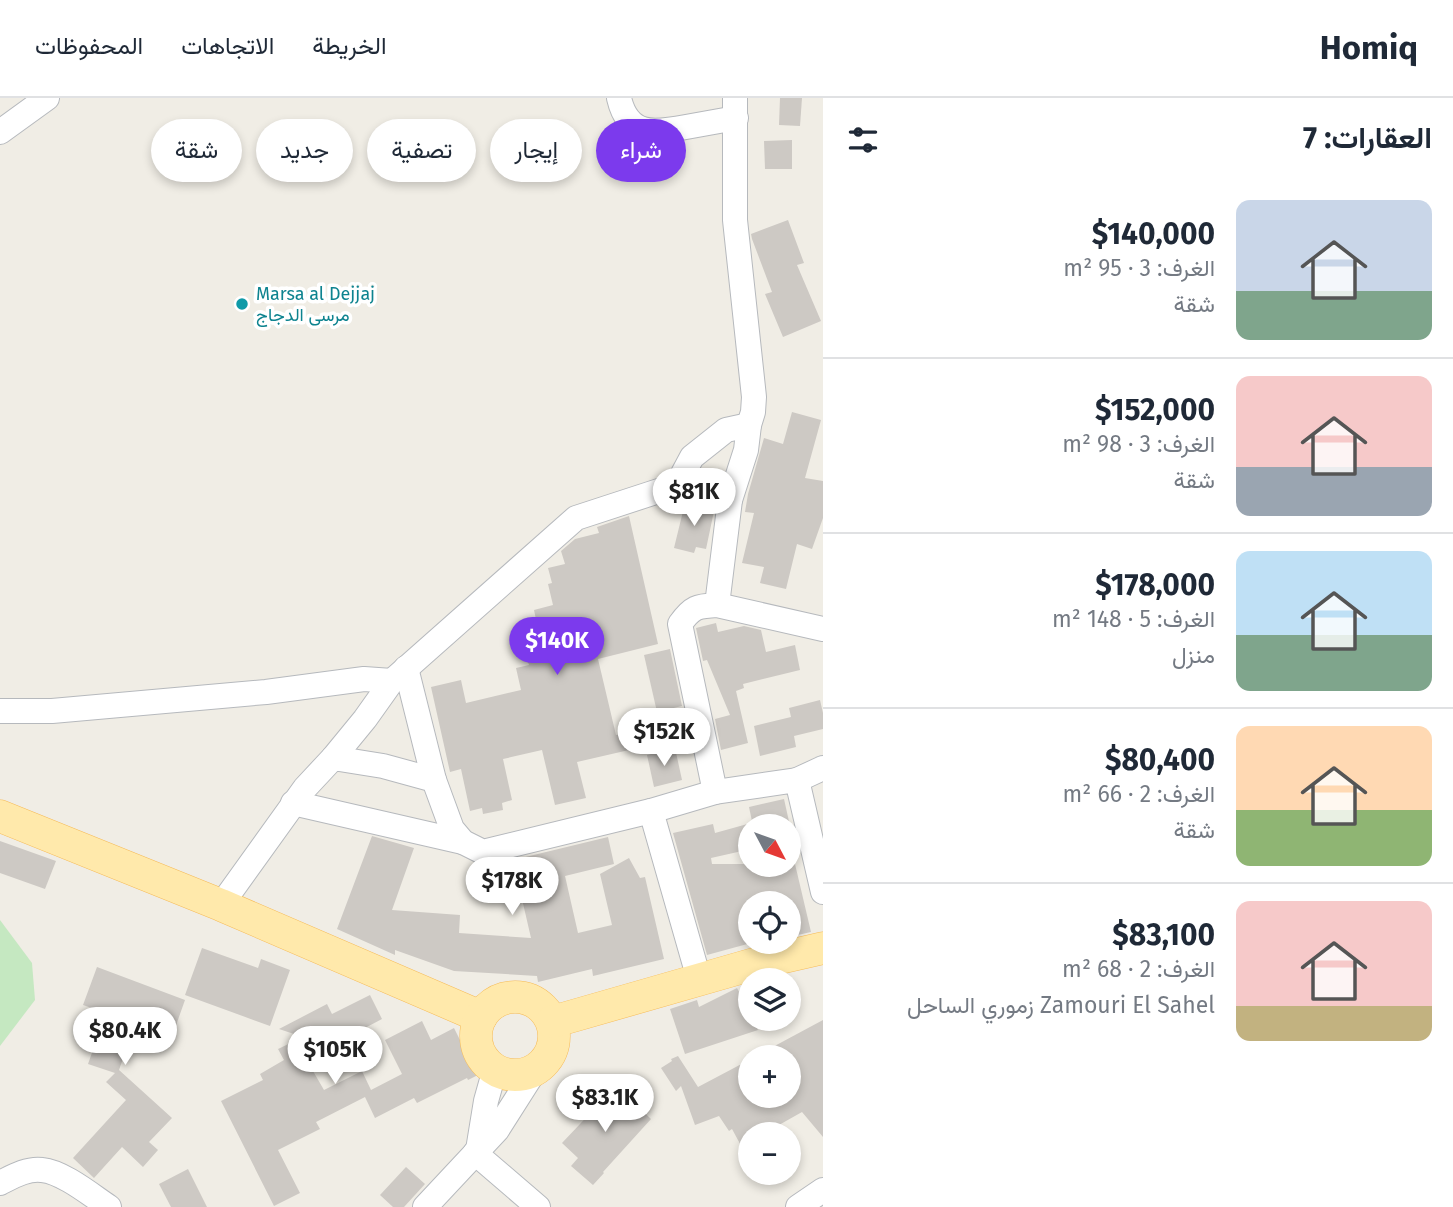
<!DOCTYPE html>
<html lang="ar">
<meta charset="utf-8">
<style>
body{margin:0;font-family:"Fira Sans",Vazirmatn,sans-serif;background:#f2f2f3;color:#1f2937;direction:rtl;height:100vh;display:flex;flex-direction:column;font-size:26px;white-space:nowrap}
*{box-sizing:border-box;margin:0}
p{font-size:23px;color:#747a83}
.icon{flex:none;width:38px;height:38px;fill:none;stroke:currentColor;stroke-width:2;stroke-linecap:round;stroke-linejoin:round}
.map{position:relative;flex:1;overflow:hidden;direction:ltr}
.panel{display:flex;flex-direction:column;background:#fff;width:630px}
.panel>*{flex:none}
.top-card{position:absolute;left:21px;top:21px;width:665px;height:63px;direction:rtl;display:flex;gap:14px}
.needle{width:46px;rotate:131deg}
.fabs{position:absolute;left:738px;top:716px;display:grid;gap:14px}
.fabs a{display:grid;place-items:center;width:63px;height:63px;border-radius:50%;background:#fff;box-shadow:0 4px 10px #0003;font-size:35px}
.price{position:absolute;translate:-50% -60px;padding:0 16px;border-radius:24px;background:#fff;color:#222;font-size:23px;line-height:46px;filter:drop-shadow(0 2px 4px #0008)}
.price::after{content:'';position:absolute;left:50%;top:42px;width:21px;height:16px;margin-left:-10px;background:inherit;clip-path:polygon(0 0,100% 0,50% 100%)}
.price.selected{background:#7c3aed;color:#fff}
ul{padding:0;list-style:none}
li{display:flex;align-items:center;gap:21px;height:175px;padding:0 21px}
li+li{border-top:2px solid #e0e1e3}
li span{display:grid;place-items:center;flex:none;width:196px;height:140px;border-radius:14px;color:#555}
li>.icon{margin-inline-start:auto}
span .icon{width:84px;height:84px;fill:#fffc;stroke-width:1}
li b{font-size:30px}
h2{display:flex;justify-content:space-between;align-items:center;height:84px;padding:0 21px;font-size:30px}
.tag{padding:0 24px;border-radius:32px;background:#fff;box-shadow:0 4px 10px #0003;font-size:24px;line-height:63px}
.tag.selected{background:#7c3aed;color:#fff}
header{display:flex;align-items:center;gap:42px;box-sizing:border-box;height:98px;padding:0 35px;background:#fff;border-bottom:2px solid #e0e1e3}
header strong{font-size:33px}
nav{display:flex;gap:38px;margin-inline-start:auto;font-size:24px}
main{display:flex;flex:1;min-height:0}
.map>svg:first-child{display:block}
.green{fill:#c5e8c1}
.building{fill:#cdc9c4}
.lines{fill:none;stroke-linecap:round;stroke-linejoin:round}
.minor-casing{stroke:#b6b9bd;stroke-width:26}
.major-casing{stroke:#f6bb58;stroke-width:33}
.minor{stroke:#fff;stroke-width:24}
.major{stroke:#ffe9ab;stroke-width:32}
.culture-dot{fill:#0f9aa8;stroke:#fff;stroke-width:2.5}
.labels{text-anchor:middle;dominant-baseline:central;stroke-width:7;stroke-linejoin:round;paint-order:stroke}
.culture-label{font-size:18px;fill:#0d838f;stroke:#fff;text-anchor:start}
</style>
<header>
<strong>Homiq</strong>
<nav><a>الخريطة</a><a>الاتجاهات</a><a>المحفوظات</a></nav>
</header>
<main>
<section class="panel">
<h2>العقارات: 7<svg class="icon" aria-label="filters" viewBox="0 0 24 24"><path d="M4 7h16M4 17h16"/><circle cx="9" cy="7" r="2"/><circle cx="15" cy="17" r="2"/></svg></h2>
<ul>
<li><span style="background:linear-gradient(#c9d6e8 65%,#7fa58c 0)"><svg class="icon" aria-label="home" viewBox="0 0 24 24"><path d="M3 11l9-7 9 7M6 9v11h12V9"/></svg></span><div><b>$140,000</b><p>الغرف: 3 · 95 m²</p><p>شقة</p></div></li>
<li><span style="background:linear-gradient(#f6c9c9 65%,#9aa5b1 0)"><svg class="icon" aria-label="home" viewBox="0 0 24 24"><path d="M3 11l9-7 9 7M6 9v11h12V9"/></svg></span><div><b>$152,000</b><p>الغرف: 3 · 98 m²</p><p>شقة</p></div></li>
<li><span style="background:linear-gradient(#bfe0f5 60%,#7fa58c 0)"><svg class="icon" aria-label="home" viewBox="0 0 24 24"><path d="M3 11l9-7 9 7M6 9v11h12V9"/></svg></span><div><b>$178,000</b><p>الغرف: 5 · 148 m²</p><p>منزل</p></div></li>
<li><span style="background:linear-gradient(#ffd9b3 60%,#8fb573 0)"><svg class="icon" aria-label="home" viewBox="0 0 24 24"><path d="M3 11l9-7 9 7M6 9v11h12V9"/></svg></span><div><b>$80,400</b><p>الغرف: 2 · 66 m²</p><p>شقة</p></div></li>
<li><span style="background:linear-gradient(#f6c9c9 75%,#c2b280 0)"><svg class="icon" aria-label="home" viewBox="0 0 24 24"><path d="M3 11l9-7 9 7M6 9v11h12V9"/></svg></span><div><b>$83,100</b><p>الغرف: 2 · 68 m²</p><p>Zamouri El Sahel زموري الساحل</p></div></li>
</ul>
</section>
<div class="map">
<svg width="823" height="1109" viewBox="0 0 823 1109">
<rect width="100%" height="100%" fill="#f0ede5"/>
<path class="green" d="M0 822 32 865 35 902 0 948Z"/>
<g class="building">
<path d="M780 0H802L800 28 779 27Z"/>
<path d="M792 42V71H765L764 43Z"/>
<path d="M788 122 804 165 797 167 821 223 783 239 765 196 772 194 752 141 751 136Z"/>
<path d="M792 314 821 322 805 380 823 383V420L812 451 797 446 786 491 760 485 764 469 742 465 754 415 745 414 748 396 764 340 783 346Z"/>
<path d="M685 405 714 413 706 451 696 449 694 455 674 450Z"/>
<path d="M629 418 658 546 598 561 616 637 625 635 629 652 577 664 586 700 555 707 542 652 503 661 512 702 502 705 503 712 483 716 482 710 470 713 461 671 450 674 431 589 461 582 466 605 521 592 516 570 529 567 528 564 544 559 534 512 553 507 548 486 552 485 548 470 565 466 561 453 575 441 599 435 597 429Z"/>
<path d="M716 525 718 534 744 528 761 532 766 554 795 547 800 572 743 586 744 590 736 593 748 645 721 652 715 621 730 617 707 562 703 563 696 530Z"/>
<path d="M670 551 682 608 657 614 644 557Z"/>
<path d="M820 602 823 615V631L794 638 796 649 760 658 754 628 791 619 789 610Z"/>
<path d="M675 650 682 682 654 689 647 657Z"/>
<path d="M784 701 790 728H753L749 709Z"/>
<path d="M751 725V751L711 760 712 766H795L811 834 789 839V805H751V845L707 857 673 735 713 726 715 735Z"/>
<path d="M372 738 414 750 392 812 460 817 459 835 531 840 513 762 608 739 614 766 565 778 578 835 612 827 600 776 629 760 640 780 645 779 664 861 593 878 592 871 538 884 537 878 454 873 395 852V857L337 831Z"/>
<path d="M0 743 56 763 45 791 0 775Z"/>
<path d="M202 850 258 870 261 861 290 872 270 928 185 897Z"/>
<path d="M97 869 185 902 174 933 137 920 119 972 172 1020 149 1044 158 1052 143 1069 122 1049 94 1080 73 1060 126 1002 106 984 115 975 88 966 106 915 83 907Z"/>
<path d="M737 890 751 917V920H752L758 932 685 956 670 911 697 902 699 909Z"/>
<path d="M370 897 382 921 306 961 324 992 362 973 371 992 402 976 385 942 422 923 431 942 454 930 468 958 473 956 480 969 478 977 468 982 467 980 417 1005 414 1000 375 1020 365 999 316 1024 320 1031 278 1052 300 1095 274 1108 221 1003 263 982 260 976 284 962 278 951 303 939 279 931 327 906 332 916Z"/>
<path d="M823 922V1039L802 1014 763 1036H751V1066L732 1031 729 1033 719 1018 695 1027 681 988 676 993 661 970 672 963 671 961 678 958 698 989 751 961V998H789V959H754Z"/>
<path d="M616 988 651 1021 603 1074 604 1075 593 1087 571 1068 578 1060 562 1045Z"/>
<path d="M406 1069 425 1086 404 1109H393L380 1097Z"/>
<path d="M188 1071 207 1109H171L159 1086Z"/>
</g>
<g class="lines">
<g class="minor-casing">
<g id="minor">
<path d="M619 0C628 39 654 35 686 29 703 26 719 23 736 20"/>
<path d="M0 34 47 0"/>
<path d="M677 387 692 359 726 332 749 327"/>
<path d="M717 507 730 402 746 352 749 327 753 314 754 299 735 122V0"/>
<path d="M406 570 434 682"/>
<path d="M0 613H52L266 594 364 581 392 583"/>
<path d="M333 660 365 621 392 583 576 420 677 387 730 402"/>
<path d="M797 682 823 670"/>
<path d="M715 694 797 682 823 794"/>
<path d="M293 705 463 744"/>
<path d="M651 713 699 881"/>
<path d="M221 807 305 690 333 660 383 668 434 682 452 731 463 744 483 754 651 713 715 694 680 526C692 509 697 508 717 507L823 531"/>
<path d="M478 1052 486 1003 495 971"/>
<path d="M475 1055 538 1109"/>
<path d="M0 1085C12 1079 27 1070 42 1072 63 1074 91 1097 109 1109"/>
<path d="M425 1109 497 1032 537 969"/>
<path d="M798 1109 823 1092"/>
</g>
</g>
<g class="major-casing">
<g id="major">
<path d="M0 718 221 807 481 919"/>
<circle cx="515" cy="938" r="39"/>
<path d="M552 924 754 866 823 850"/>
</g>
</g>
<use href="#minor" class="minor"/>
<use href="#major" class="major"/>
</g>
<circle class="culture-dot" cx="242" cy="206" r="7"/>
<g class="labels">
<g class="culture-label">
<text x="256" y="196">Marsa al Dejjaj<tspan x="256" dy="21">مرسى الدجاج</tspan></text>
</g>
</g>
</svg>
<div class="fabs">
<a><svg class="needle" viewBox="-14 -14 28 28"><path d="M0-13l5 13h-10z" fill="#e53935"/><path d="M0 13l5-13h-10z" fill="#747a83"/></svg></a>
<a><svg class="icon" aria-label="locate" viewBox="0 0 24 24"><circle cx="12" cy="12" r="6"/><path d="M12 2v4M12 18v4M2 12h4M18 12h4"/></svg></a>
<a><svg class="icon" aria-label="layers" viewBox="0 0 24 24"><path d="M12 4l9 5-9 5-9-5zM3 14l9 5 9-5"/></svg></a>
<a>+</a>
<a>−</a>
</div>
<b class="price" style="left:694px;top:430px">$81K</b>
<b class="price selected" style="left:557px;top:579px">$140K</b>
<b class="price" style="left:664px;top:670px">$152K</b>
<b class="price" style="left:512px;top:819px">$178K</b>
<b class="price" style="left:125px;top:969px">$80.4K</b>
<b class="price" style="left:335px;top:988px">$105K</b>
<b class="price" style="left:605px;top:1036px">$83.1K</b>
<div class="top-card">
<a class="tag selected">شراء</a>
<a class="tag">إيجار</a>
<a class="tag">تصفية</a>
<a class="tag">جديد</a>
<a class="tag">شقة</a>
</div>
</div>
</main>
